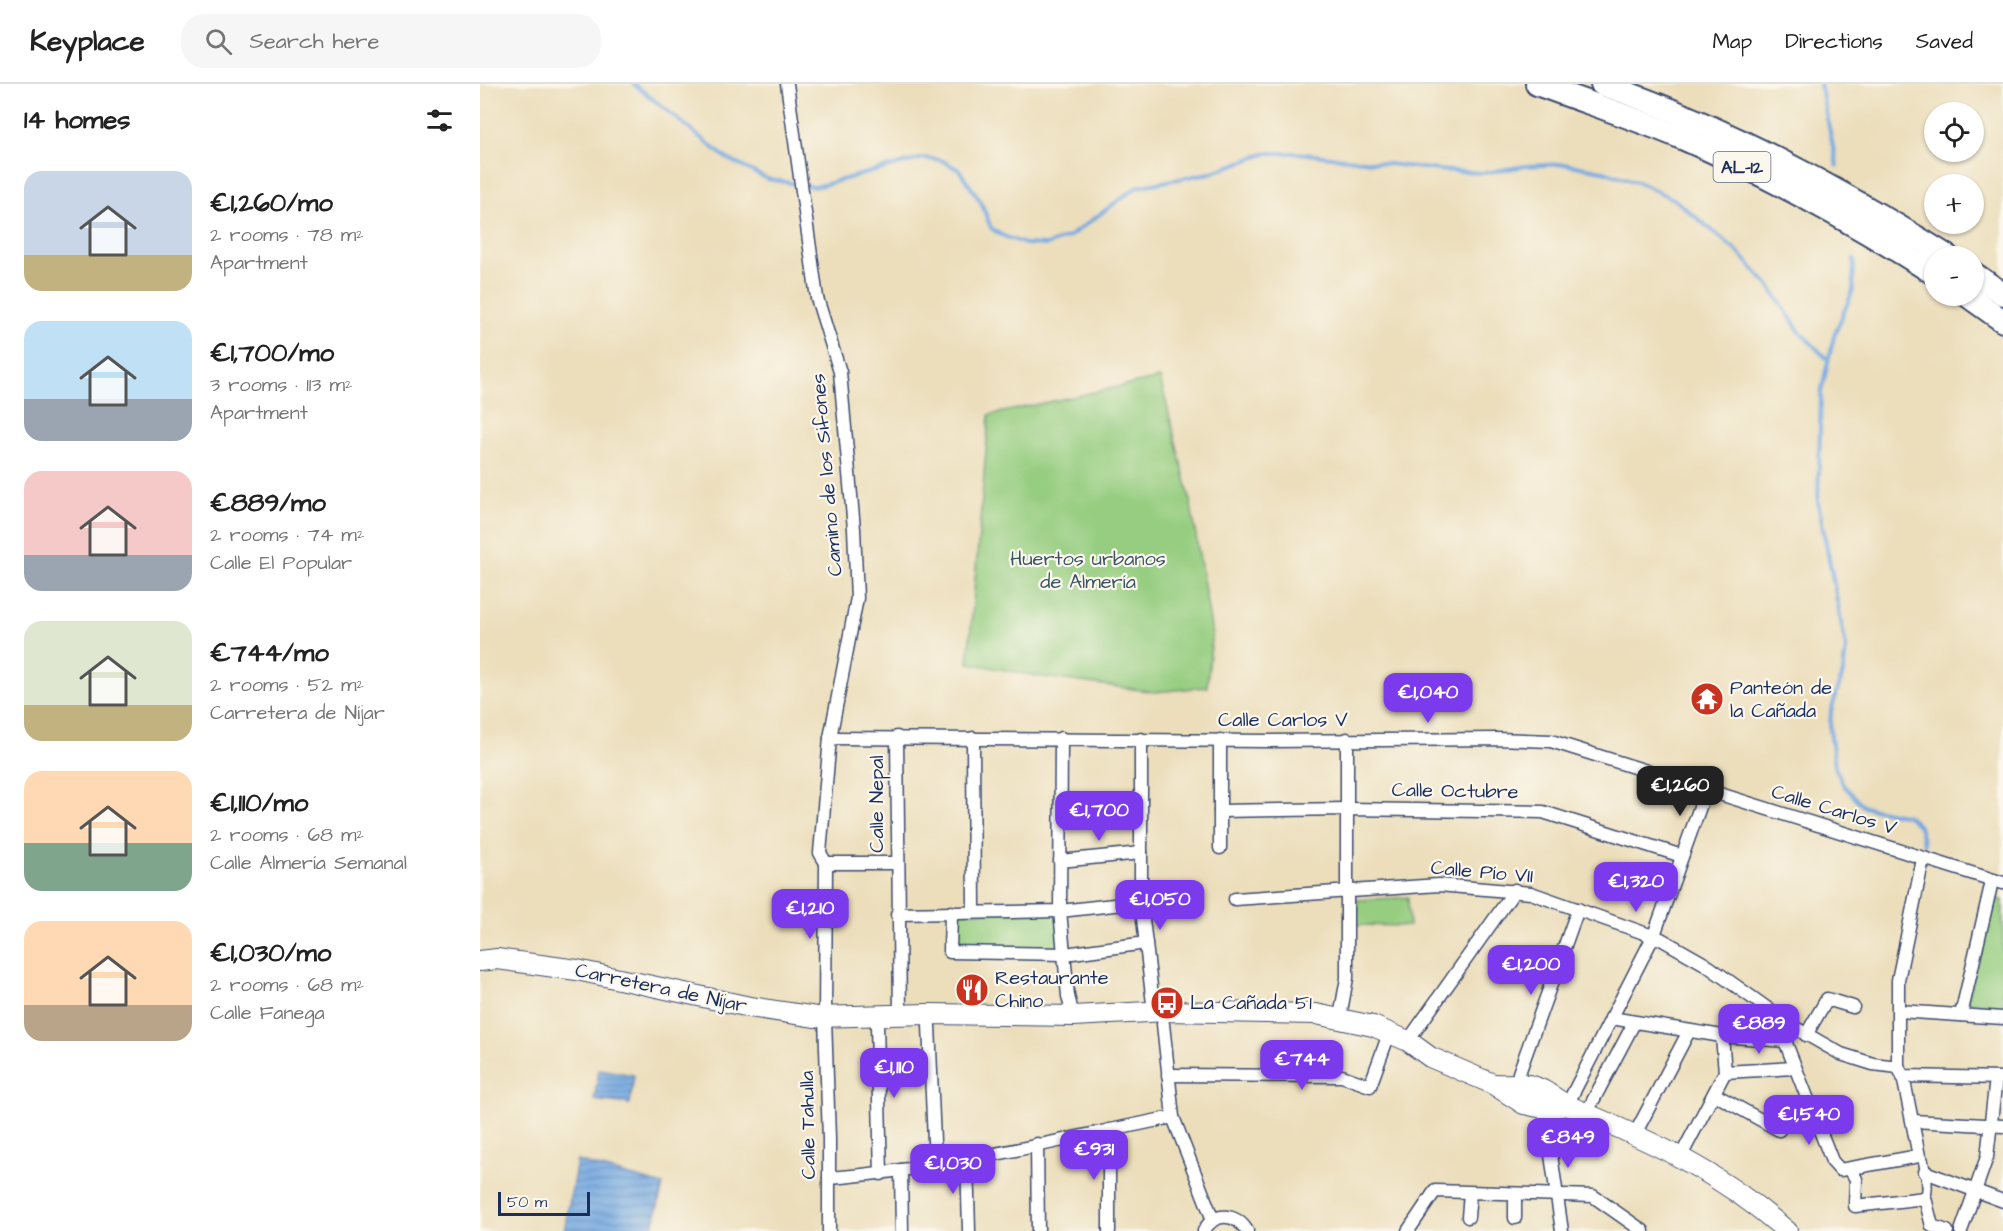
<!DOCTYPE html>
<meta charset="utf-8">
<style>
body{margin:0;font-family:"Architects Daughter",sans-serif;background:#f6f6f6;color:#222;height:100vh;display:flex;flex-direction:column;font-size:22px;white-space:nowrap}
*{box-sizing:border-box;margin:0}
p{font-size:20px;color:#767676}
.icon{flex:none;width:33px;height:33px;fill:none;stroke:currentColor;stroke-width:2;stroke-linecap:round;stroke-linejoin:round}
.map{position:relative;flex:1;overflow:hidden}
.drawer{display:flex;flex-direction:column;background:#fff;width:480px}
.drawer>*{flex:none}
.buttons{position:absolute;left:1444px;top:18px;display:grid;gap:12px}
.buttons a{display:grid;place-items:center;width:60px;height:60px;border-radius:50%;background:#fff;box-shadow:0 2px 4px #0004;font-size:30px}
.scale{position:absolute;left:18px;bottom:15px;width:92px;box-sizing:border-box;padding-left:6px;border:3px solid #1b2f5e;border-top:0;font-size:16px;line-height:21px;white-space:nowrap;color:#1b2f5e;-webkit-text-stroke:4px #fbf7ec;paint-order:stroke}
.price{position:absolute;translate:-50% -51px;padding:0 14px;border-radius:12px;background:#7c3aed;color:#fff;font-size:20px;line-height:39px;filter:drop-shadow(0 2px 3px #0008)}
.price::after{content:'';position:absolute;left:50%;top:36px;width:18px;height:14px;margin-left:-9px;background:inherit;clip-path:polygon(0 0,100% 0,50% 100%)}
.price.active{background:#222;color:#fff}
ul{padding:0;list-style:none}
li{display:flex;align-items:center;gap:18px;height:150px;padding:0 24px}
li span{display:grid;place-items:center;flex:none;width:168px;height:120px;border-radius:18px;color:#555}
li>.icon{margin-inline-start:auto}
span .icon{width:72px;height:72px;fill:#fffc;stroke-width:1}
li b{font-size:26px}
h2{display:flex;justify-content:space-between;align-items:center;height:72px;padding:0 24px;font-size:26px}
header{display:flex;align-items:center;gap:36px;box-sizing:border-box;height:84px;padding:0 30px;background:#fff;border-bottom:2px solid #e0e0e0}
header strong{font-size:28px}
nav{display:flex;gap:33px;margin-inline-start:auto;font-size:21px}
.search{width:420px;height:54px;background:#f6f6f6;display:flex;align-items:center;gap:15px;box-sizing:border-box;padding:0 21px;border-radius:24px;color:#767676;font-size:22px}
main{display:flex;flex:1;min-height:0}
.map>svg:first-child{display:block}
.green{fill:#96cd80;stroke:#587e6f;stroke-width:1.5}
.water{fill:url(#water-rules);stroke:#476c9f;stroke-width:1.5}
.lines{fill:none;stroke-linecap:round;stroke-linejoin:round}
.stream{stroke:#73a8e0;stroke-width:4}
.pedestrian-casing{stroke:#3a496c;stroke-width:12}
.minor-casing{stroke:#3a496c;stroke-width:15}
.primary-casing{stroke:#3a496c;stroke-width:22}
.motorway-casing{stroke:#3a496c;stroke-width:26}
.pedestrian{stroke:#fff;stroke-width:9}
.minor{stroke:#fff;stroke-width:12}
.primary{stroke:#fff;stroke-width:20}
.motorway{stroke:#fff;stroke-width:22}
.labels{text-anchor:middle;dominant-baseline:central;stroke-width:4.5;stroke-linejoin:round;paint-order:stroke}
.shield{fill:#fbf7ec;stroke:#5e6b89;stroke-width:1.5}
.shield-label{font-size:18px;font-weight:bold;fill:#1b2f5e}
.street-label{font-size:20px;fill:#1b2f5e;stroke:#fbf7ec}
.park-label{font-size:20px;fill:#3a5666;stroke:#fbf7ec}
.poi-label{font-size:20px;fill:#1b2f5e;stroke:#fbf7ec;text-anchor:start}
</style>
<header>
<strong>Keyplace</strong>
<div class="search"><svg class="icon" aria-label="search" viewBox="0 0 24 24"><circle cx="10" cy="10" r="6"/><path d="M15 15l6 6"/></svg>Search here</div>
<nav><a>Map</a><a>Directions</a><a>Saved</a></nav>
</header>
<main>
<section class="drawer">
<h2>14 homes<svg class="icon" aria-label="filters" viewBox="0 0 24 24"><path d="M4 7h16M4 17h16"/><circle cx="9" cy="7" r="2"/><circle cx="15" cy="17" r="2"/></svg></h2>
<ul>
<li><span style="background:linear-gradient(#c9d6e8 70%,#c2b280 0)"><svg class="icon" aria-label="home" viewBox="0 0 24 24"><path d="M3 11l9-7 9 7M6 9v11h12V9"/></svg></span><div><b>€1,260/mo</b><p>2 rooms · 78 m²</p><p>Apartment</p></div></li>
<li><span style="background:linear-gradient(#bfe0f5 65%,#9aa5b1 0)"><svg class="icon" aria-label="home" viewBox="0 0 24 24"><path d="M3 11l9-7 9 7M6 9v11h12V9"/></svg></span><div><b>€1,700/mo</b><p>3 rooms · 113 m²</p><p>Apartment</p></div></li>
<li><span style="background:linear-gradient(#f6c9c9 70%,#9aa5b1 0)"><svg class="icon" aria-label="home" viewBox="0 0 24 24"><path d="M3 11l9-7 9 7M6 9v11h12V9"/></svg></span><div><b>€889/mo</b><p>2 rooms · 74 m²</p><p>Calle El Popular</p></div></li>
<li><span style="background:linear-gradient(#dfe7d0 70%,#c2b280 0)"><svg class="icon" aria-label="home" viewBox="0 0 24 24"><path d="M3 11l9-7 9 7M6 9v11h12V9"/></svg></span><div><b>€744/mo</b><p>2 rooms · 52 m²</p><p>Carretera de Níjar</p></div></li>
<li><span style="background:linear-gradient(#ffd9b3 60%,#7fa58c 0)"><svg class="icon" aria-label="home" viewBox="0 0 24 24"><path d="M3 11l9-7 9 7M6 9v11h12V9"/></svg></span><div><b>€1,110/mo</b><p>2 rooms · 68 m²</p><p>Calle Almería Semanal</p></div></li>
<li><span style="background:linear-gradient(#ffd9b3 70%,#b9a48a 0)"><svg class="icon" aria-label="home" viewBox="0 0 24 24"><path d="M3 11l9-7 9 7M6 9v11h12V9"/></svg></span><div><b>€1,030/mo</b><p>2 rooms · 68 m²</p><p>Calle Fanega</p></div></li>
</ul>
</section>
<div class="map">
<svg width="1523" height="1147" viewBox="0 0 1523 1147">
<defs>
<pattern id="water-rules" width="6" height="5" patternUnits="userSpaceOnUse" patternTransform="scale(1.5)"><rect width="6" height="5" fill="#73a8e0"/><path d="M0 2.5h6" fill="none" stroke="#5e89b9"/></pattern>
</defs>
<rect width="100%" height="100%" fill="#fbf7ec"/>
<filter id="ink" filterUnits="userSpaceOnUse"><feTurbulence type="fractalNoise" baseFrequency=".0167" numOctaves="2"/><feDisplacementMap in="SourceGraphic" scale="12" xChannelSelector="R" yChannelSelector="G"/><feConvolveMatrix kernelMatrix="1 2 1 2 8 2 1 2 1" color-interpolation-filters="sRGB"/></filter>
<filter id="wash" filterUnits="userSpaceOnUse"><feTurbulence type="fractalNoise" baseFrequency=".008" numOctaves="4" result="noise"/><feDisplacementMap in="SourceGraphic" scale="24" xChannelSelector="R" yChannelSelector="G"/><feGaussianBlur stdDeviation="1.35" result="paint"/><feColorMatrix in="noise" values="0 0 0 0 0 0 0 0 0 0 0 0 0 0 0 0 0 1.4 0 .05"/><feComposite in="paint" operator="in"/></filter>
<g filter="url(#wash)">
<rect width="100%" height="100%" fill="#ecdebb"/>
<g class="green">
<path d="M680 294 710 415 732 550 727 603 675 608 556 592 488 579 509 331Z"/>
<path d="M928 813 929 842 876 841 877 816Z"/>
<path d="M1513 814 1523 816V922L1487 919Z"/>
<path d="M580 827 585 870 470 868 471 828Z"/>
</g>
<g class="water">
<path d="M119 985 154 991 150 1020 114 1016Z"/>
<path d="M97 1077 183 1101 172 1147H84Z"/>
</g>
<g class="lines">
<g class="stream">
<path d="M154 0 246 74 287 95 335 103 443 74 461 76 479 86 501 118 511 144 521 151 545 160 567 161 590 152 657 103 730 89 787 69H818L958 86 1004 89 1045 82 1084 80 1123 87 1160 99 1195 116 1257 167 1290 203 1319 247 1348 276"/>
<path d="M1340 0 1357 82"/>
<path d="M1374 175 1373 206 1354 252 1341 308 1338 418 1366 563 1363 589 1351 627 1350 645 1355 683 1364 702 1384 723 1428 732 1439 742 1444 760"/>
</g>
</g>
</g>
<g filter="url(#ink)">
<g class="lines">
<g class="pedestrian-casing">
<path id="pedestrian" d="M1439 1072 1443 1075C1445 1087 1450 1104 1445 1114"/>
</g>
<g class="minor-casing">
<g id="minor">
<path d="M307 0 337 214 360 288 374 445 377 514 350 654 340 769 346 779"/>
<path d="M417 653 420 930"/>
<path d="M350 654 789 657 1016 655 1071 657 1523 799"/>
<path d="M493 654 494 828"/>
<path d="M581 654 580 827 588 912 593 932"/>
<path d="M661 655V818L674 928"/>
<path d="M740 727 868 725 1063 728 1202 772"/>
<path d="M740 764V656"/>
<path d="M580 777 661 769"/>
<path d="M346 779 345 934 349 1055V1147"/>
<path d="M346 779H417"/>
<path d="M755 815 959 801 1051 809 1181 855 1225 880 1312 942 1361 970 1393 980 1418 983 1423 992 1523 994"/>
<path d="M471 828 470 868 585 870 666 859"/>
<path d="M417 830 580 827 661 818"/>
<path d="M1419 927 1523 934"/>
<path d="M1481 931 1512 797"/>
<path d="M860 933 867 894V655"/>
<path d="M1131 934 1242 952 1305 957"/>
<path d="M683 940 693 1033 733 1136"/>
<path d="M397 941 401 1090"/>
<path d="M449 941 455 1081"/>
<path d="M1312 942 1305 957 1352 1077 1360 1086 1439 1072 1423 992"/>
<path d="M1326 951 1347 915 1373 923"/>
<path d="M928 957 1035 806"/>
<path d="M1418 983V896L1443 775"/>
<path d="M1245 988 1314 984"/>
<path d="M688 991 862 992 890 1002 906 958"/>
<path d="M1042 1001 1039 989 1098 825"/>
<path d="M1234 1010 1299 1046"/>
<path d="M1087 1021 1174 851 1226 706"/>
<path d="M1068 1025 1067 1043 1082 1147"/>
<path d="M1107 1028 1154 939"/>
<path d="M1433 1037 1523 1042"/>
<path d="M629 1046V1147"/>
<path d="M1155 1050 1209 947"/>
<path d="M557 1060 558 1147"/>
<path d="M1201 1072 1245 988 1242 952"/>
<path d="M487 1074 489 1147"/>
<path d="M421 1086 422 1147"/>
<path d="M1371 1087 1376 1095 1375 1122 1445 1114 1452 1142 1467 1147"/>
<path d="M1445 1088 1523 1117"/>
<path d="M349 1094C465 1085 579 1056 693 1033"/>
<path d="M988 1133 990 1109"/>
<path d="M1035 1134V1111"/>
<path d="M724 1147C734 1127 756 1129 767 1147"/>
<path d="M928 1147 955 1107 1113 1112 1163 1147"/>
<path d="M1481 1147 1507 1073 1516 994"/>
</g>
</g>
<g class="primary-casing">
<g id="primary">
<path d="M0 877 17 875 97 886 270 923 336 933 448 930 593 932 687 927 836 930 893 942 928 957 950 973 1013 1000 1044 1020 1068 1025 1087 1021"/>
<path d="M1013 1000C1024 1001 1039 999 1049 1001 1065 1004 1075 1016 1089 1022 1175 1059 1235 1085 1307 1147"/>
</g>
</g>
<g class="motorway-casing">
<g id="motorway">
<path d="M1057 0C1105 18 1155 34 1202 54 1290 92 1375 139 1455 190"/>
<path d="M1122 0C1244 42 1358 104 1467 172"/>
<path d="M1494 190 1523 210"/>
<path d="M1488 212 1523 237"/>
</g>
</g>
<use href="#pedestrian" class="pedestrian"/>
<use href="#minor" class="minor"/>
<use href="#primary" class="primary"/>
<use href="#motorway" class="motorway"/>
</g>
</g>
<defs>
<g id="temple-disc" transform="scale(1.725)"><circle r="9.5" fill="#c8321e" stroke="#fbf7ec"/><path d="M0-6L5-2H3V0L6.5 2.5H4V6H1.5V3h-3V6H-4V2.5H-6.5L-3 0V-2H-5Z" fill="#fff"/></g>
<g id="restaurant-disc" transform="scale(1.725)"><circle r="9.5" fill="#c8321e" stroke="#fbf7ec"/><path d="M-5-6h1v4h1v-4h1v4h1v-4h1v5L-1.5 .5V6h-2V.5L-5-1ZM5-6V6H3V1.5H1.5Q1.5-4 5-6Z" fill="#fff"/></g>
<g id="bus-disc" transform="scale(1.725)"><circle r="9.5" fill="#c8321e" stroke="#fbf7ec"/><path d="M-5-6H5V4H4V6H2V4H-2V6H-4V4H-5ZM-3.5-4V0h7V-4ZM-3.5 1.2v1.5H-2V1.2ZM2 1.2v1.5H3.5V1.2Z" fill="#fff"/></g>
</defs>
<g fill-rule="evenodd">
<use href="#temple-disc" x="1227" y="615"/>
<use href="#restaurant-disc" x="492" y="906"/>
<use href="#bus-disc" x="687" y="919"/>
</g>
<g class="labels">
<rect class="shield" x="1233.5" y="68" width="57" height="30" rx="4.5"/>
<g class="shield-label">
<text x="1262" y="83">AL-12</text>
</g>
<g class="street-label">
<text transform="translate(347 391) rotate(-95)">Camino de los Sifones</text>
<text x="803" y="636">Calle Carlos V</text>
<text transform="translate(975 707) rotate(1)">Calle Octubre</text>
<text transform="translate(397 720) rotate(-90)">Calle Nepal</text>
<text transform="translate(1354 726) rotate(17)">Calle Carlos V</text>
<text transform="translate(1002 788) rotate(5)">Calle Pío VII</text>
<text transform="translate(181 904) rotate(12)">Carretera de Níjar</text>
<text transform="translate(328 1041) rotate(-91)">Calle Tahulla</text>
</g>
<g class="park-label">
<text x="608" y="475">Huertos urbanos<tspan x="608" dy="23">de Almería</tspan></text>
</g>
<g class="poi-label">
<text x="1250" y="604">Panteón de<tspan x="1250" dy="23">la Cañada</tspan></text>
<text x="515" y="894">Restaurante<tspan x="515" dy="23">Chino</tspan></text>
<text x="710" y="919">La Cañada 51</text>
</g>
</g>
</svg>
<div class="buttons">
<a><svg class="icon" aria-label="locate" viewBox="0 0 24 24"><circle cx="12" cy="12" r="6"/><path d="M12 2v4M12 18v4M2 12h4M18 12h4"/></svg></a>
<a>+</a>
<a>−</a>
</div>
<div class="scale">50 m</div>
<b class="price" style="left:948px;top:640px">€1,040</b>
<b class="price active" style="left:1200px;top:733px">€1,260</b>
<b class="price" style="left:619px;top:758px">€1,700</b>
<b class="price" style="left:1156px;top:829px">€1,320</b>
<b class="price" style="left:680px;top:847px">€1,050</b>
<b class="price" style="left:330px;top:856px">€1,210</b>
<b class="price" style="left:1051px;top:912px">€1,200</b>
<b class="price" style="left:1279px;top:971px">€889</b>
<b class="price" style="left:822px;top:1007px">€744</b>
<b class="price" style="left:414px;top:1015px">€1,110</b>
<b class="price" style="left:1329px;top:1062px">€1,540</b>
<b class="price" style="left:1088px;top:1085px">€849</b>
<b class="price" style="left:614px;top:1097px">€931</b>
<b class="price" style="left:473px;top:1111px">€1,030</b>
</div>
</main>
